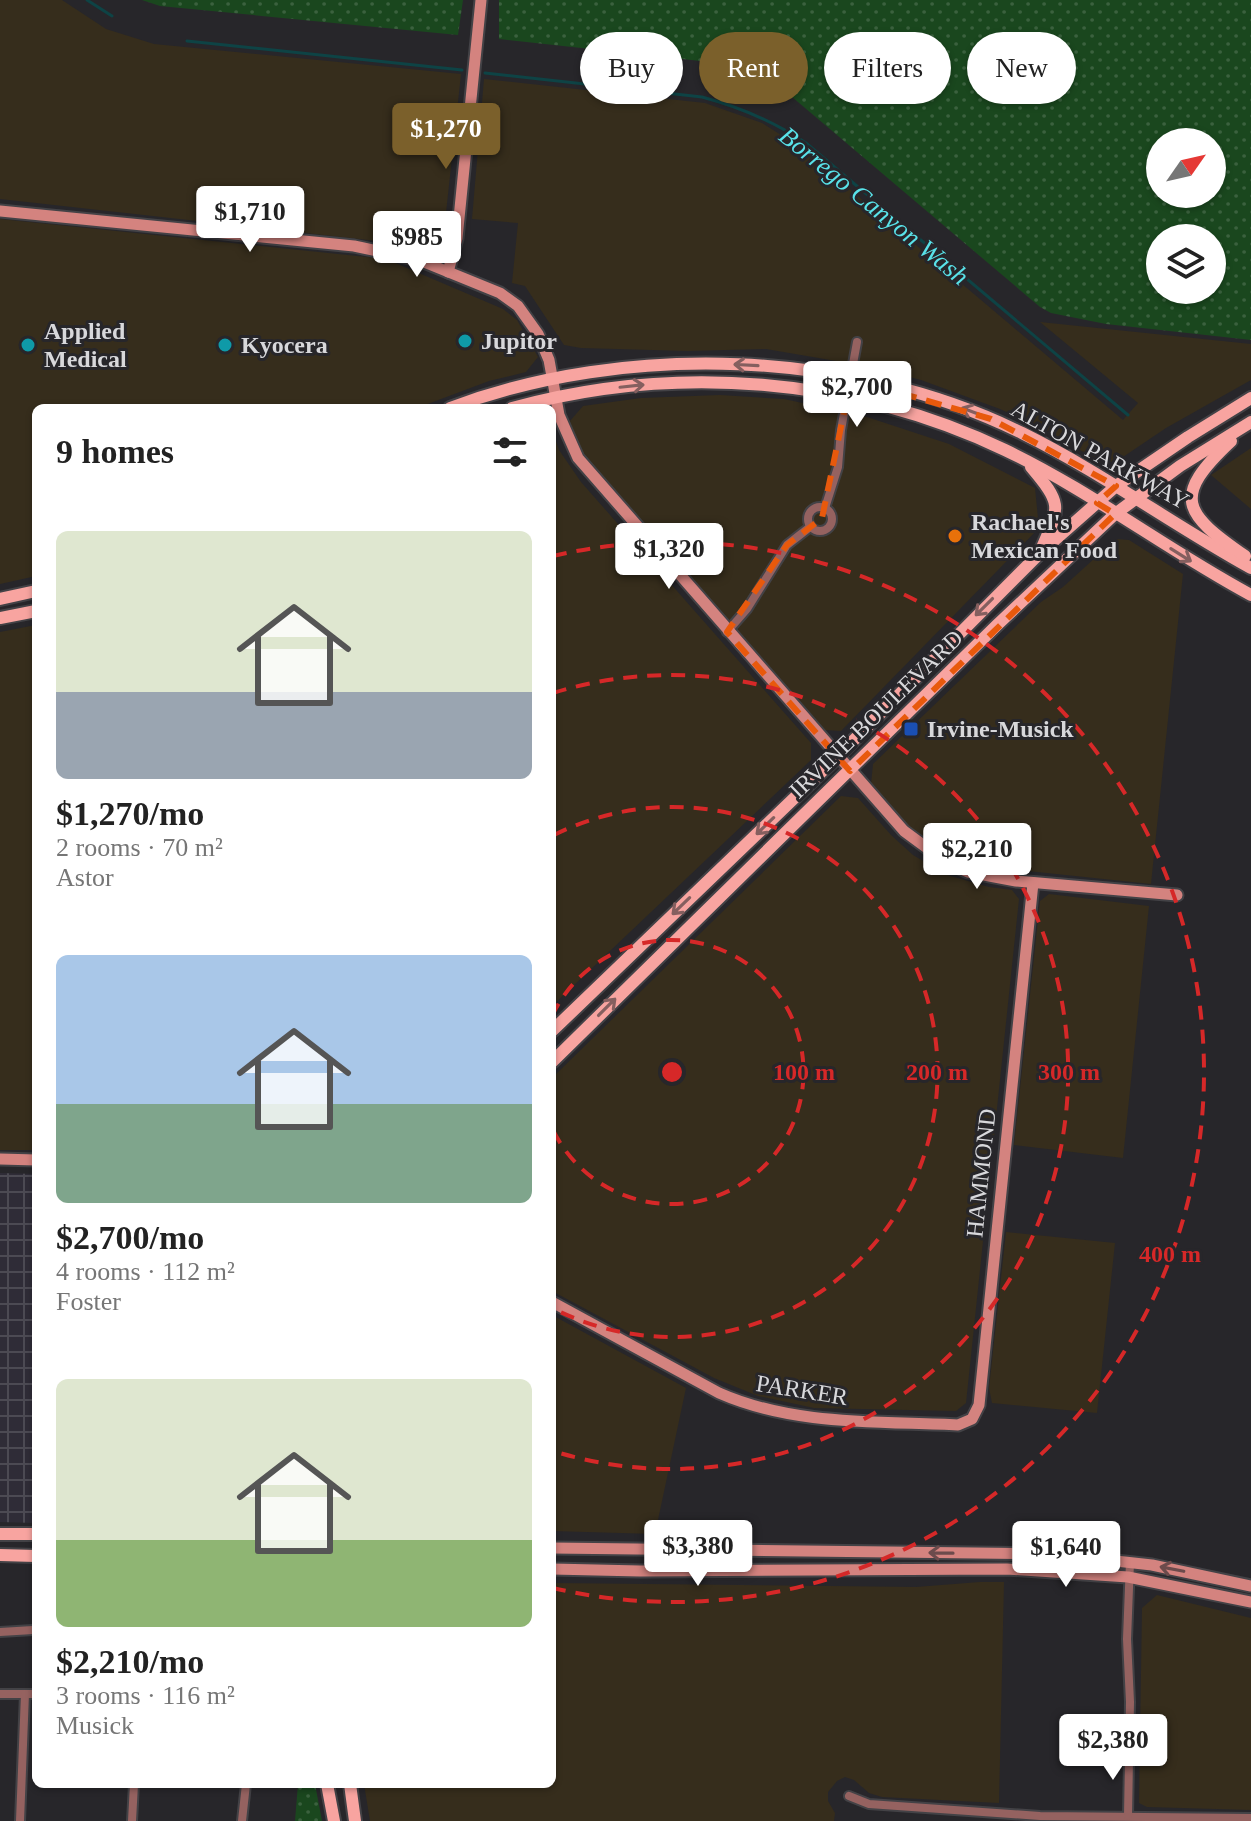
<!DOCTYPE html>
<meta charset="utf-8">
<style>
body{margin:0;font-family:Georgia,serif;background:#f6f6f6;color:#222;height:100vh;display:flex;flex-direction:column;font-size:30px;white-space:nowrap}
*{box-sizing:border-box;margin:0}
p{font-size:26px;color:#767676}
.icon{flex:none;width:44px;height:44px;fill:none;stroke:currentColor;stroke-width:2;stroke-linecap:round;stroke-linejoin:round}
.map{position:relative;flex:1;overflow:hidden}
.drawer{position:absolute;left:32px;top:404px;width:524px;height:1384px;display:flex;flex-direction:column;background:#fff;border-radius:12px;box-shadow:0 2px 6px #0004}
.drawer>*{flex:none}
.guide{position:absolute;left:580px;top:32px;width:550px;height:72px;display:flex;gap:16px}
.needle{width:52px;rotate:56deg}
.fabs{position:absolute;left:1146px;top:128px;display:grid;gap:16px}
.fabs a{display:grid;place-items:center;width:80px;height:80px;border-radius:50%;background:#fff;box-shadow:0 2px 6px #0004;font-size:40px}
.price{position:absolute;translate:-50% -68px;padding:0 18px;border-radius:8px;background:#fff;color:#222;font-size:26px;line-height:52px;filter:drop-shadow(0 2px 4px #0008)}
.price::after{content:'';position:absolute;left:50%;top:48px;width:24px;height:18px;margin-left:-12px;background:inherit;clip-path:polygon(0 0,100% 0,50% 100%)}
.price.current{background:#7b602b;color:#fff}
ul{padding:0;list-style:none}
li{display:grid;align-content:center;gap:16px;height:424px;padding:0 24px}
li span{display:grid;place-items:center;height:248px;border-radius:12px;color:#555}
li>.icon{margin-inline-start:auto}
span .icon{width:144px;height:144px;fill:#fffc;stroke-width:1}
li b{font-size:34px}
h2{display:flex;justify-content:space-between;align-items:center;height:96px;padding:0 24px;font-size:34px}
.pill{padding:0 28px;border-radius:36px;background:#fff;box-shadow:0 2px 6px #0004;font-size:28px;line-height:72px}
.pill.current{background:#7b602b;color:#fff}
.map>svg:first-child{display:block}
.commercial{fill:#362d1c}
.industrial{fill:url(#industrial-grid)}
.grass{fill:url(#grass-dots);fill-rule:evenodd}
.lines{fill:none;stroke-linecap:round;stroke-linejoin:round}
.stream{stroke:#0e4345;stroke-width:3}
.street-casing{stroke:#434246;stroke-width:12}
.secondary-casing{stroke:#434246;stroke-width:15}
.primary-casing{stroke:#434246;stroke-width:16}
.street{stroke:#956260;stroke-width:8}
.secondary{stroke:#d4837f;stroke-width:11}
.primary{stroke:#f8a4a0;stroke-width:12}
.oneway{stroke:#855f5f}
.oneway2{stroke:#6c4b4c}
.marked{fill:none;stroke:#e8590c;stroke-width:6;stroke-dasharray:16 10;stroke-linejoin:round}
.ring{fill:none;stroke:#d62828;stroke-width:4;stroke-dasharray:14 10}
.culture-dot{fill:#0f9aa8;stroke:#27262a;stroke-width:3}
.food-dot{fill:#e8710a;stroke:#27262a;stroke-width:3}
.transit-dot{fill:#1a4fb4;stroke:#27262a;stroke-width:3}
.labels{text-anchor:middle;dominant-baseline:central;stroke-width:6;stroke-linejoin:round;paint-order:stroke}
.poi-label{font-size:24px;font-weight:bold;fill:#d8d8db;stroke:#27262a;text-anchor:start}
.street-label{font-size:24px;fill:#d8d8db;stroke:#27262a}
.water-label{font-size:26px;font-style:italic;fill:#59e2e9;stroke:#27262a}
.centre{fill:#d62828;stroke:#27262a;stroke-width:4}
.ring-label{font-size:24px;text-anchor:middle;font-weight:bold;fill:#d62828;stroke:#27262a;stroke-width:6;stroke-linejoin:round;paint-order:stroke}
</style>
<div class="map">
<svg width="1251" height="1821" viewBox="0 0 1251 1821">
<defs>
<pattern id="industrial-grid" width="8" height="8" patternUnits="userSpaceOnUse" patternTransform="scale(2)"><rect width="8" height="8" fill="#2f2c37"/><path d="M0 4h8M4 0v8" fill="none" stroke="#4c4a53"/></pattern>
<pattern id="grass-dots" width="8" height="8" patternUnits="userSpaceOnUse" patternTransform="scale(2)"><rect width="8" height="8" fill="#1a471e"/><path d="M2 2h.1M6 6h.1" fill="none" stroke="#3b613e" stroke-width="1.8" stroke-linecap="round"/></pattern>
</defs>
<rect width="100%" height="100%" fill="#27262a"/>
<g class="commercial">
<path d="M0 0H62L106 29 154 44 461 74 442 250 431 256 395 243 0 199Z"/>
<path d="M484 79 705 103 762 123 800 147 1123 420 1138 403 1040 322 1251 344V380L1166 428 1117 461 1102 463 1044 429 1000 409 921 380 871 367 766 349 688 351 581 348 564 345 525 286 512 283 518 223 472 219Z"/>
<path d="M0 219 386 259 503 309 517 320 538 357 526 372 489 381 417 408H36V576L0 584Z"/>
<path d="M720 395 784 399 867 417 949 444 1035 488 1039 528 841 731 825 730 585 457 575 440 570 421 583 406 641 398Z"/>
<path d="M552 430 559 450 581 482 811 743V760L552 1006Z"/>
<path d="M1251 448V509L1211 475Z"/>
<path d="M1116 539 1129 540 1183 574 1151 884 990 867 964 860 933 845 907 824 871 784 873 764 1041 602 1063 587Z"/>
<path d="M36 625V1150H0V632Z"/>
<path d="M841 796 858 798 891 835 913 855 947 875 989 887 1012 890 1019 899 966 1403 956 1411 814 1408 758 1396 714 1378 552 1291V1078Z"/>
<path d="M1049 894 1149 906 1123 1158 1014 1145 1040 901Z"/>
<path d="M1006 1232 1115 1243 1097 1413 992 1403 989 1388Z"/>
<path d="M552 1315 686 1388 655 1534 552 1531Z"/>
<path d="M980 1582H1004L999 1803 882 1797 869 1793 854 1780 845 1777 837 1781 828 1792V1801L835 1813 834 1821H370L364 1784H552V1583L916 1587Z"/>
<path d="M1157 1595 1251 1618V1810L1147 1807 1139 1803 1142 1608Z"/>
</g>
<path class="industrial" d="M0 1173 36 1174V1523L0 1522Z"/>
<g class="grass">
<path d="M142 0H463L458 35 160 6Z"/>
<path d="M499 0H1251V340L1106 324 1051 313 1040 307 785 91 761 77 728 64 499 39ZM1212 142V194H1160V142ZM1212 238V290H1160V238Z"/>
<path d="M298 1784H315L322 1821H295Z"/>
</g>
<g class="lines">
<g class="stream">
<path d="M87 0 112 16"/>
<path d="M187 41 462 70"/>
<path d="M485 73 702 97C740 107 773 121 806 143L1128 415"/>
</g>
<g class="street-casing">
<g id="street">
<circle cx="820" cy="519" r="12"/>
<path d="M825 508 838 467 841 430 857 342"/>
<path d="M727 632 747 609 787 545 810 527"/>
<path d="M0 1632 33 1630"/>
<path d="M0 1694H36"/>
<path d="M849 1796 869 1804 1040 1816 1251 1818"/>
<path d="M1128 1816 1130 1702 1127 1639 1130 1562"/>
<path d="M20 1821 25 1694"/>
<path d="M132 1821 134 1784"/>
<path d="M242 1821 246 1784"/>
</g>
</g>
<g class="secondary-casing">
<g id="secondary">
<path d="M0 211 354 246 419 260 500 293 518 306 538 334 549 360 559 415 578 458 904 831 946 862 968 872 1016 881 1177 895"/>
<path d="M448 272 457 238 481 0"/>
<path d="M0 1159 36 1160"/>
<path d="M552 1302 719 1393C794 1426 878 1421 958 1425L972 1419 979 1405 1033 883"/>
<path d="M552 1548 1052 1554 1152 1565 1251 1586"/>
<path d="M552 1569 640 1571 1007 1569 1128 1577 1251 1602"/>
</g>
</g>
<g class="primary-casing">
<g id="primary">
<path d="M450 408C626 342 852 349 1022 433 1101 472 1173 525 1251 568"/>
<path d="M512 408C675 363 852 377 1005 450 1091 491 1167 550 1251 595"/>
<path d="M1231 441C1171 497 1183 513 1245 556"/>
<path d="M1031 467C1063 505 1060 506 1041 550"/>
<path d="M0 599 36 591"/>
<path d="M0 618 36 611"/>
<path d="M552 1031 838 756 1040 553 1116 486 1188 437 1251 398"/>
<path d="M552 1062 997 625 1115 514 1180 466 1251 422"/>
<path d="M0 1534H36"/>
<path d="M0 1555 36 1556"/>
<path d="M327 1784 334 1821"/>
<path d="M350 1784 355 1821"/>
</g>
</g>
<use href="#street" class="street"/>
<use href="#secondary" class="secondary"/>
<use href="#primary" class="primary"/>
</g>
<defs><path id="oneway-shaft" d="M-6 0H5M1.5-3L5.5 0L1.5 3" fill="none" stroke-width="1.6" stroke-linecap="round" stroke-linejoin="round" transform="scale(2)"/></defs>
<g class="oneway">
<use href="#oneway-shaft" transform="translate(746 365) rotate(-177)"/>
<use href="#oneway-shaft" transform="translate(632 386) rotate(-6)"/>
<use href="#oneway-shaft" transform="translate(973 412) rotate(-159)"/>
<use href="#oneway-shaft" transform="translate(1181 555) rotate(32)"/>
<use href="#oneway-shaft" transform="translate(984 607) rotate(135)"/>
<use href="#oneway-shaft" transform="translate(765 826) rotate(136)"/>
<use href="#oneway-shaft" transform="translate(681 906) rotate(136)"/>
<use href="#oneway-shaft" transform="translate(607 1007) rotate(-45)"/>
</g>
<g class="oneway2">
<use href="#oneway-shaft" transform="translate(941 1553) rotate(-179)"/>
<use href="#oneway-shaft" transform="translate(1172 1569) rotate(-169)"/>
</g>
<path class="marked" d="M851 379 991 419 1116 486 1097 503 1115 514 850 771 727 632 787 545 822 518Z"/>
<g class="ring">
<path d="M552 1016A132 132 0 1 1 552 1128"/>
<path d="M554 835A265 265 0 1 1 554 1309"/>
<path d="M553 693A397 397 0 1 1 553 1451"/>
<path d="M553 556A530 530 0 1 1 553 1588"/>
</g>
<g class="culture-dot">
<circle cx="465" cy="341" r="8"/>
<circle cx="28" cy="345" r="8"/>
<circle cx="225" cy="345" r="8"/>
</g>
<circle class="food-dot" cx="955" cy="536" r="8"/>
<rect class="transit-dot" x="903" y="721" width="16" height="16" rx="4"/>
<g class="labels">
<g class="poi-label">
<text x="44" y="331">Applied<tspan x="44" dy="28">Medical</tspan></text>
<text x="481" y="341">Jupitor</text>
<text x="241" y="345">Kyocera</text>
<text x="971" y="522">Rachael's<tspan x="971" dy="28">Mexican Food</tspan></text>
<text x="927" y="729">Irvine-Musick</text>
</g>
<g class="street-label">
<text transform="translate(1100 455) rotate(29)">ALTON PARKWAY</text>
<text transform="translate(876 714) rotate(-44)">IRVINE BOULEVARD</text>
<text transform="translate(981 1173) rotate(-84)">HAMMOND</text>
<text transform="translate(802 1390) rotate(9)">PARKER</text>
</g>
<g class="water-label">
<text transform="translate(874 206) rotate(39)">Borrego Canyon Wash</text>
</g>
</g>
<circle cx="672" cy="1072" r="12" class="centre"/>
<g class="ring-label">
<text x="804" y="1080">100 m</text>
<text x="937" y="1080">200 m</text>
<text x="1069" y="1080">300 m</text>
<text x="1170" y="1262">400 m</text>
</g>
</svg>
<div class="fabs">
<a><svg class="needle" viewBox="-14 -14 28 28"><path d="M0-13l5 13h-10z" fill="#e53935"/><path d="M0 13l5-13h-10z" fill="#767676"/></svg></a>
<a><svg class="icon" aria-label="layers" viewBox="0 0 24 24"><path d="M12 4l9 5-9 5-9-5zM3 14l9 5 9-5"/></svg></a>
</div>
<b class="price current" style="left:446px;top:171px">$1,270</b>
<b class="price" style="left:250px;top:254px">$1,710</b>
<b class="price" style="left:417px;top:279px">$985</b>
<b class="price" style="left:857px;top:429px">$2,700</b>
<b class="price" style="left:669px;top:591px">$1,320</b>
<b class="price" style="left:977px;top:891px">$2,210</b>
<b class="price" style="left:698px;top:1588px">$3,380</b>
<b class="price" style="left:1066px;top:1589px">$1,640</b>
<b class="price" style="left:1113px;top:1782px">$2,380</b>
<div class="guide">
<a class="pill">Buy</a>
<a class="pill current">Rent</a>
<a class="pill">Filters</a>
<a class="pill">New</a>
</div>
<section class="drawer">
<h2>9 homes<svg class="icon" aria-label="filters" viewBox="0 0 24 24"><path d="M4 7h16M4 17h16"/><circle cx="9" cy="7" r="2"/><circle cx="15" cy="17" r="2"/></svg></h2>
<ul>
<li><span style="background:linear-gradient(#dfe7d0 65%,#9aa5b1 0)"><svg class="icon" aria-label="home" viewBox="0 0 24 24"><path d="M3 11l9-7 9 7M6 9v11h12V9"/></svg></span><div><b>$1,270/mo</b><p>2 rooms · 70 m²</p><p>Astor</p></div></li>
<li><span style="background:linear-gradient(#a9c7e8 60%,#7fa58c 0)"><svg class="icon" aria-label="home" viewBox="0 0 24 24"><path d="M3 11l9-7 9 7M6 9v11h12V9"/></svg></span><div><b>$2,700/mo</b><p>4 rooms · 112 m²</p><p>Foster</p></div></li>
<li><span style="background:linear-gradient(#dfe7d0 65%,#8fb573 0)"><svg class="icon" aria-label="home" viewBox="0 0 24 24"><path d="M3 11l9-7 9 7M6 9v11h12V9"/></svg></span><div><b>$2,210/mo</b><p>3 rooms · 116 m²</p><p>Musick</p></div></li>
</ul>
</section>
</div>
